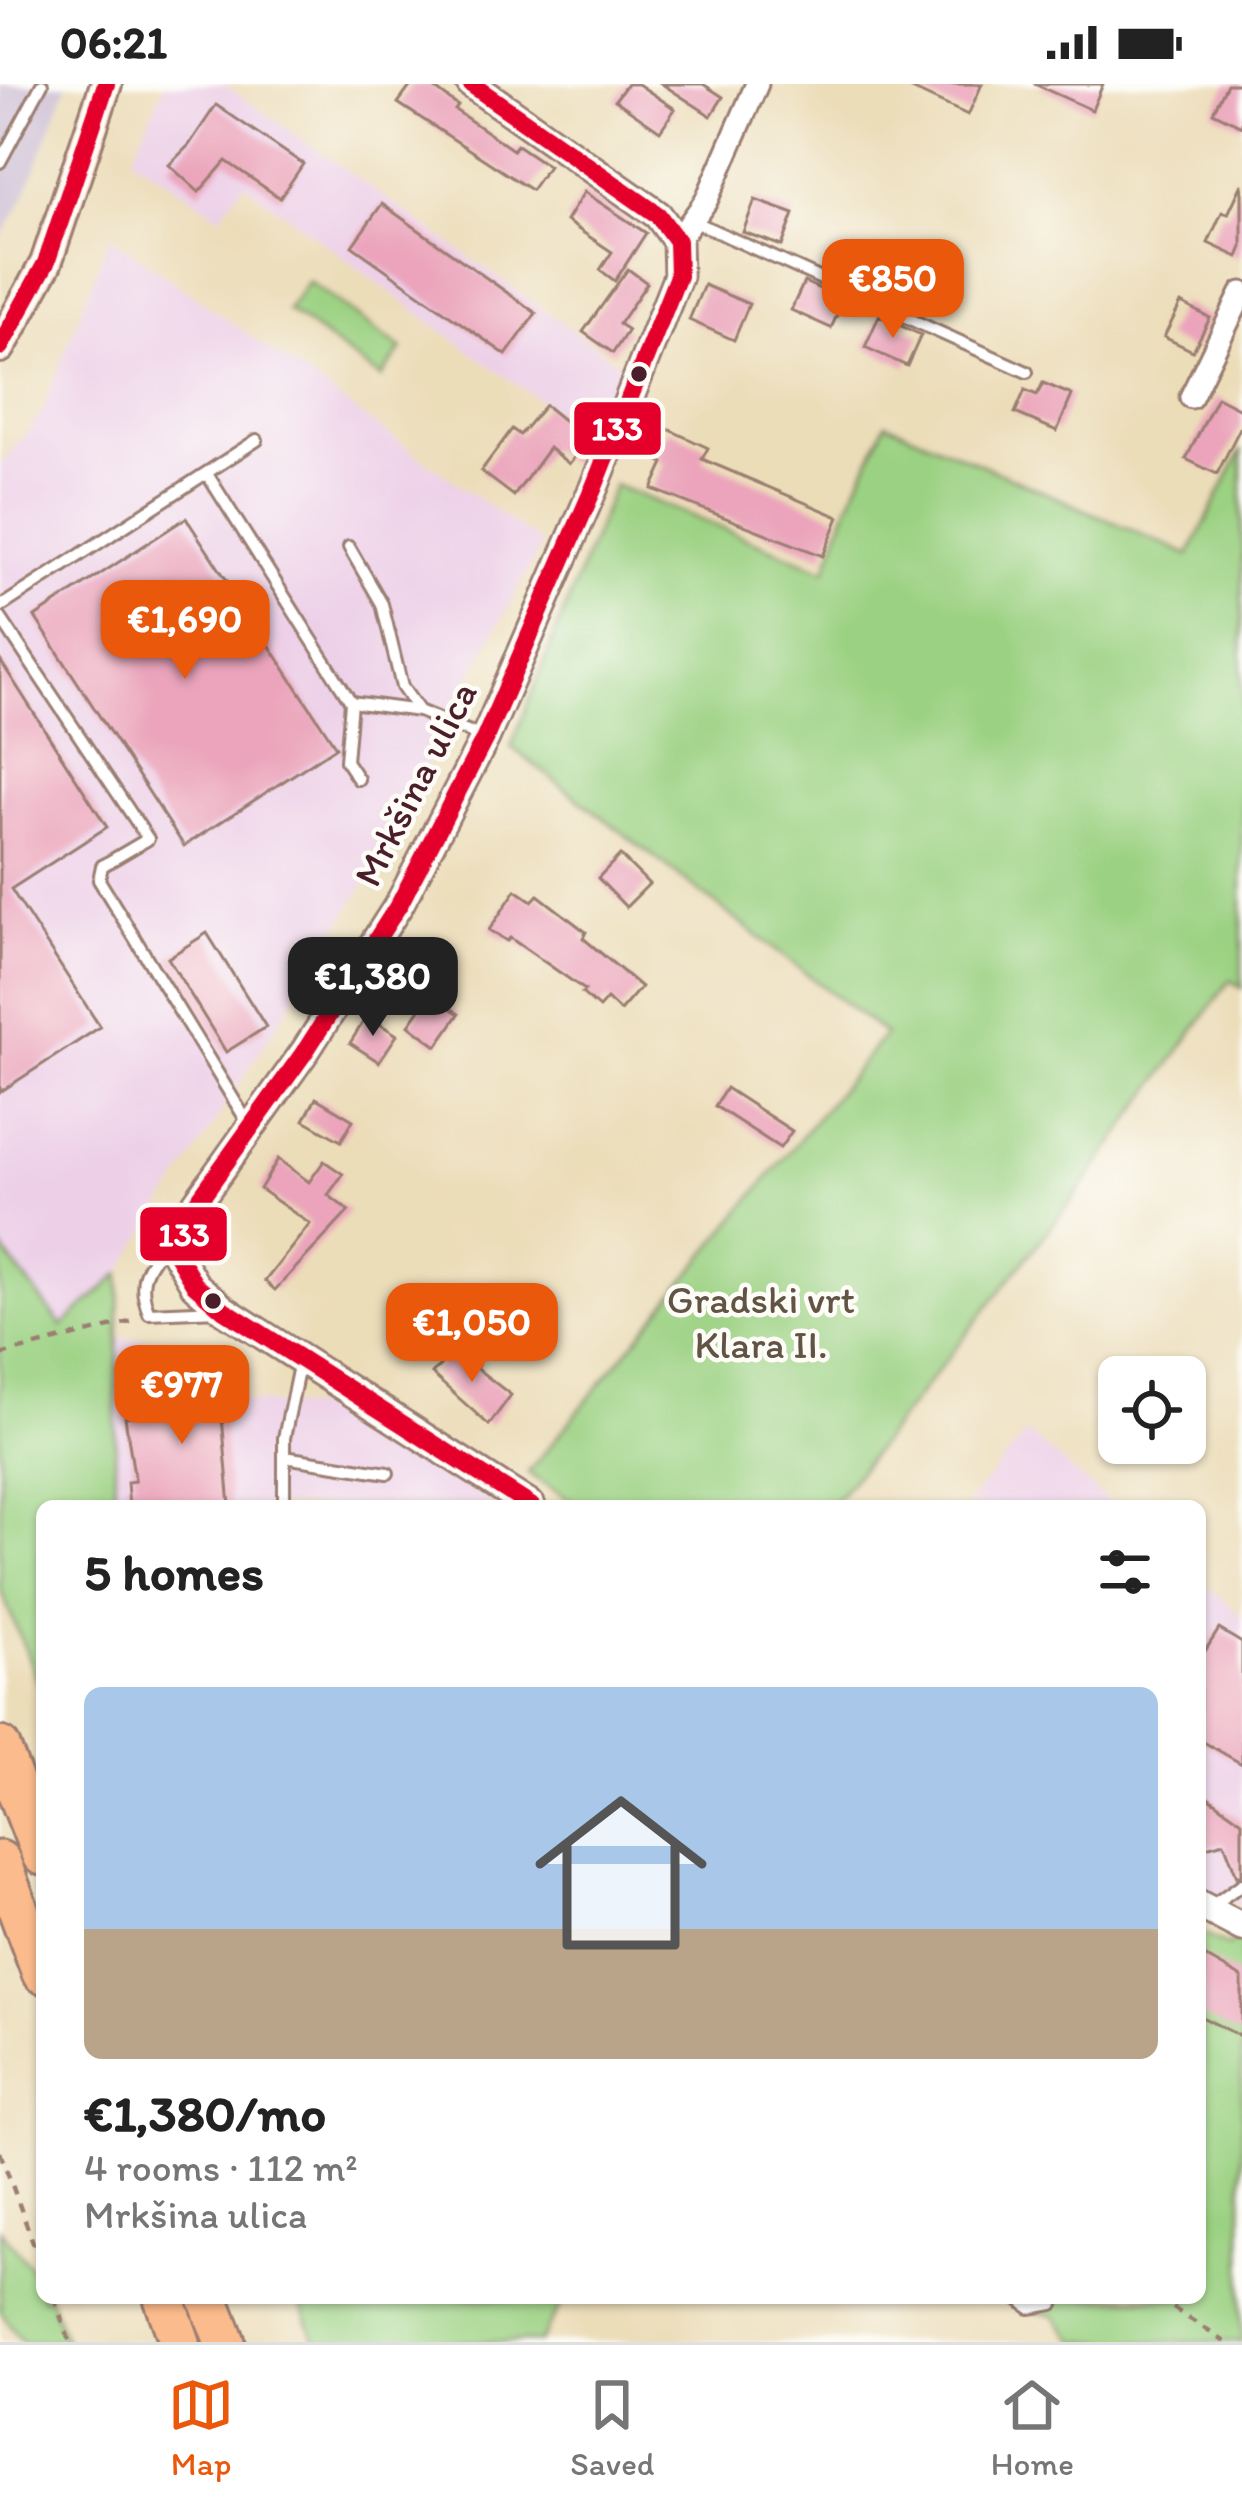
<!DOCTYPE html>
<meta charset="utf-8">
<style>
body{margin:0;font-family:Itim,sans-serif;background:#f2f2f2;color:#222;height:100vh;display:flex;flex-direction:column;font-size:45px;white-space:nowrap}
*{box-sizing:border-box;margin:0}
p{font-size:39px;color:#767676}
.icon{flex:none;width:66px;height:66px;fill:none;stroke:currentColor;stroke-width:2;stroke-linecap:round;stroke-linejoin:round}
.map{position:relative;flex:1;overflow:hidden}
.panel{position:absolute;left:36px;top:1416px;width:1170px;height:804px;display:flex;flex-direction:column;background:#fff;border-radius:18px;box-shadow:0 3px 9px #0004}
.panel>*{flex:none}
.tools{position:absolute;left:1098px;top:1272px;display:grid;gap:24px}
.tools a{display:grid;place-items:center;width:108px;height:108px;border-radius:18px;background:#fff;box-shadow:0 3px 9px #0004;font-size:60px}
.price{position:absolute;translate:-50% -102px;padding:0 27px;border-radius:24px;background:#ea580c;color:#fff;font-size:39px;line-height:78px;filter:drop-shadow(0 3px 6px #0008)}
.price::after{content:'';position:absolute;left:50%;top:72px;width:36px;height:27px;margin-left:-18px;background:inherit;clip-path:polygon(0 0,100% 0,50% 100%)}
.price.current{background:#222;color:#fff}
ul{padding:0;list-style:none}
li{display:grid;align-content:center;gap:24px;height:636px;padding:0 48px}
li+li{border-top:3px solid #e0e0e0}
li span{display:grid;place-items:center;height:372px;border-radius:18px;color:#555}
li>.icon{margin-inline-start:auto}
span .icon{width:216px;height:216px;fill:#fffc;stroke-width:1}
li b{font-size:51px}
h2{display:flex;justify-content:space-between;align-items:center;height:144px;padding:0 48px;font-size:51px}
.status{display:flex;justify-content:space-between;align-items:center;height:84px;padding:0 60px;background:#fff;direction:ltr}
.status svg{height:33px;fill:currentColor}
.tab-bar{display:flex;justify-content:space-around;align-items:center;height:168px;border-top:3px solid #e0e0e0;background:#fff;font-size:33px;color:#767676}
.tab-bar a{display:grid;justify-items:center;gap:6px}
.tab-bar .current{color:#ea580c}
.map>svg:first-child{display:block}
.built{fill:#edd0e8}
.industrial{fill:#ccbed4}
.green{fill:#9bd182;stroke:#727856;stroke-width:3}
.building{fill:#eba4bb}
.lines{fill:none;stroke-linecap:round;stroke-linejoin:round}
.service-casing{stroke:#9b7e72;stroke-width:16}
.minor-casing{stroke:#9b7e72;stroke-width:27}
.tertiary-casing{stroke:#9b7e72;stroke-width:33}
.secondary-casing{stroke:#9b7e72;stroke-width:36}
.motorway-casing{stroke:#9b7e72;stroke-width:45}
.path{stroke:#9b7e72;stroke-width:4.5;stroke-dasharray:9 9;stroke-linecap:butt}
.service{stroke:#fff;stroke-width:10}
.minor{stroke:#fff;stroke-width:21}
.tertiary{stroke:#fff;stroke-width:27}
.secondary{stroke:#fde4d1;stroke-width:30}
.motorway{stroke:#fbbb8c;stroke-width:39}
.bus-1-casing{stroke:#fdfcf7;stroke-width:27}
.bus-1{stroke:#e4002b;stroke-width:18}
.bus-dot{fill:#4a1f2b;stroke:#fdfcf7;stroke-width:4.5}
.labels{text-anchor:middle;dominant-baseline:central;stroke-width:9;stroke-linejoin:round;paint-order:stroke}
.street-label{font-size:39px;fill:#4a1f2b;stroke:#fdfcf7}
.park-label{font-size:39px;fill:#625445;stroke:#fdfcf7}
.line-badge{stroke:#fdfcf7;stroke-width:4.5}
.badge-label{font-size:33px;text-anchor:middle;font-weight:bold;fill:#fff}
</style>
<div class="status"><b>06:21</b><svg viewBox="0 0 49 12"><path d="M0 12V9h3v3zM5 12V6h3v6zM10 12V3h3v9zM15 12V0h3v12zM26 1h20v11H26zM47 4h2v5h-2z"/></svg></div>
<div class="map">
<svg width="1242" height="2258" viewBox="0 0 1242 2258">
<rect width="100%" height="100%" fill="#fdfcf7"/>
<filter id="ink" filterUnits="userSpaceOnUse"><feTurbulence type="fractalNoise" baseFrequency=".00833" numOctaves="2"/><feDisplacementMap in="SourceGraphic" scale="24" xChannelSelector="R" yChannelSelector="G"/><feConvolveMatrix kernelMatrix="1 2 1 2 8 2 1 2 1" color-interpolation-filters="sRGB"/></filter>
<filter id="wash" filterUnits="userSpaceOnUse"><feTurbulence type="fractalNoise" baseFrequency=".004" numOctaves="4" result="noise"/><feDisplacementMap in="SourceGraphic" scale="48" xChannelSelector="R" yChannelSelector="G"/><feGaussianBlur stdDeviation="2.7" result="paint"/><feColorMatrix in="noise" values="0 0 0 0 0 0 0 0 0 0 0 0 0 0 0 0 0 1.4 0 .05"/><feComposite in="paint" operator="in"/></filter>
<g filter="url(#wash)">
<rect width="100%" height="100%" fill="#ecddb9"/>
<g class="built">
<path d="M165 0H224L623 282 598 355 494 285 244 99 220 132 132 73Z"/>
<path d="M110 152 542 460 447 635 389 762 120 1190 62 1242 0 1162V382L41 330Z"/>
<path d="M119 1254 227 1260 230 1315 355 1329 496 1422H114Z"/>
<path d="M1027 1349 1113 1422H965Z"/>
<path d="M1200 1496 1242 1532V1824L1200 1803Z"/>
</g>
<path class="industrial" d="M0 0H67L26 110 0 156Z"/>
<g class="green">
<path d="M308 197 402 265 381 294 287 226Z"/>
<path d="M886 339 1189 471 1242 365V904L1230 896 1083 1102 831 1422H579L528 1389 885 950 511 663 614 401 826 486 848 422Z"/>
<path d="M0 1162 62 1242 120 1190 114 1422H42V1607L0 1504Z"/>
<path d="M1200 1848 1227 1862 1237 1855 1242 1858V2258H1076L1055 2232 1013 2222 1003 2214H1200Z"/>
<path d="M0 2145 42 2198V2214H49L66 2258H23L0 2227Z"/>
<path d="M298 2214H565L540 2258H316Z"/>
</g>
<g id="blocks">
<g class="building">
<path d="M412 0H429L458 22 455 26 513 66 517 61 548 82 531 106 398 19Z"/>
<path d="M627 0H638L675 25 660 47 615 16Z"/>
<path d="M662 0H703L723 13 711 32Z"/>
<path d="M901 0H982L968 31Z"/>
<path d="M1034 0H1103L1092 26Z"/>
<path d="M1227 0H1242V42L1213 28Z"/>
<path d="M216 21 303 80 280 114 226 77 199 108 169 81 189 61Z"/>
<path d="M1242 100V163L1238 173 1208 159 1222 128 1228 130Z"/>
<path d="M584 108 646 149 615 197 600 186 612 168 566 137Z"/>
<path d="M755 116 794 130 782 162 743 148Z"/>
<path d="M382 120 536 229 506 271 352 162Z"/>
<path d="M875 163 915 181 901 214 861 196Z"/>
<path d="M628 185 647 199 619 240 628 246 613 269 583 248Z"/>
<path d="M804 198 844 216 831 244 791 226Z"/>
<path d="M704 201 749 220 734 256 689 236Z"/>
<path d="M1181 219 1210 234 1193 267 1164 253Z"/>
<path d="M879 232 921 251 907 282 865 263Z"/>
<path d="M1043 299 1072 311 1057 347 1015 329 1025 306 1037 311Z"/>
<path d="M1217 313 1242 326V340L1217 390 1186 375Z"/>
<path d="M545 321 588 356 569 380 549 364 514 412 481 387 512 345 520 351Z"/>
<path d="M668 345 708 364 702 375 839 433 823 472 652 405 664 379 655 375Z"/>
<path d="M186 434 336 663 184 762 35 533Z"/>
<path d="M0 576 107 743 11 805 100 943 0 1008Z"/>
<path d="M620 771 649 800 626 823 598 794Z"/>
<path d="M516 806 532 817 538 811 586 848 583 854 641 903 620 927 607 915 599 924 582 909 585 906 510 854 507 857 489 846Z"/>
<path d="M207 849 266 943 226 968 168 874Z"/>
<path d="M431 910 459 930 437 962 409 941Z"/>
<path d="M367 932 397 951 379 978 350 959Z"/>
<path d="M726 1004 792 1047 780 1064 715 1022Z"/>
<path d="M316 1014 353 1036 341 1057 304 1036Z"/>
<path d="M278 1075 309 1098 324 1077 343 1090 328 1111 349 1127 275 1206 265 1197 310 1140 260 1105Z"/>
<path d="M525 1211 541 1226 514 1254 498 1239Z"/>
<path d="M457 1262 478 1281 476 1284 511 1311 489 1341 432 1290Z"/>
<path d="M216 1267 230 1422H129L127 1398 135 1397 125 1333 177 1324 176 1308 195 1306 192 1270Z"/>
<path d="M1219 1545 1242 1559V1680L1200 1656V1575Z"/>
<path d="M1200 1707 1242 1737V1790L1237 1792 1224 1758 1206 1763 1200 1746Z"/>
<path d="M1200 1870 1242 1894V1953L1200 1932Z"/>
</g>
</g>
</g>
<g filter="url(#ink)">
<use href="#blocks" fill-opacity="0" stroke="#9b7e72" stroke-width="3"/>
<g class="lines">
<g class="service-casing">
<g id="service">
<path d="M0 78 42 0"/>
<path d="M693 137 1027 288"/>
<path d="M207 390 351 618 419 627 482 653"/>
<path d="M349 463 382 520 402 603 419 627"/>
<path d="M0 523 257 356"/>
<path d="M0 533 148 755 102 782 99 796 248 1039"/>
<path d="M351 618 346 677 358 695"/>
<path d="M175 1148C152 1178 133 1190 149 1229L218 1226"/>
<path d="M284 1373 388 1389"/>
<path d="M284 1422V1354L300 1277"/>
<path d="M1210 1823 1242 1800"/>
<path d="M1018 2214 1030 2224 1053 2220 1056 2214"/>
</g>
</g>
<g class="minor-casing">
<g id="minor">
<path d="M677 157 706 117 757 0"/>
<path d="M1191 313 1242 209"/>
</g>
</g>
<g class="tertiary-casing">
<g id="tertiary">
<path d="M471 0 658 131 677 157 678 192 594 403 485 654 400 819 306 966 191 1127 177 1171 195 1201 224 1226 531 1422"/>
<path d="M1200 1821 1242 1843"/>
</g>
</g>
<g class="secondary-casing">
<path id="secondary" d="M0 263 46 179 106 0"/>
</g>
<g class="motorway-casing">
<g id="motorway">
<path d="M0 1663 42 1771"/>
<path d="M0 1777 42 1889"/>
<path d="M164 2214 180 2258"/>
<path d="M208 2214 225 2258"/>
</g>
</g>
<g class="path">
<path d="M0 1271 134 1237"/>
<path d="M0 2068 42 2183"/>
<path d="M54 2214 70 2258"/>
<path d="M1158 2214 1225 2258"/>
</g>
<use href="#service" class="service"/>
<use href="#minor" class="minor"/>
<use href="#tertiary" class="tertiary"/>
<use href="#secondary" class="secondary"/>
<use href="#motorway" class="motorway"/>
<g class="bus-1-casing">
<g id="bus-1">
<path d="M471 0 658 131 677 157 678 192 594 403 485 654 400 819 306 966 191 1127 177 1171 195 1201 224 1226 531 1422"/>
<path d="M0 263 46 179 106 0"/>
</g>
</g>
<use href="#bus-1" class="bus-1"/>
</g>
</g>
<g class="bus-dot">
<circle cx="639" cy="290" r="10"/>
<circle cx="213" cy="1217" r="10"/>
</g>
<g class="labels">
<g class="street-label">
<text transform="translate(415 700) rotate(-63)">Mrkšina ulica</text>
</g>
<g class="park-label">
<text x="761" y="1215">Gradski vrt<tspan x="761" dy="45">Klara II.</tspan></text>
</g>
</g>
<g class="line-badge">
<rect x="572" y="316" width="91" height="57" rx="12" fill="#e4002b"/>
<rect x="138" y="1121" width="91" height="58" rx="12" fill="#e4002b"/>
</g>
<g class="badge-label">
<text x="617" y="356">133</text>
<text x="184" y="1162">133</text>
</g>
</svg>
<div class="tools">
<a><svg class="icon" aria-label="locate" viewBox="0 0 24 24"><circle cx="12" cy="12" r="6"/><path d="M12 2v4M12 18v4M2 12h4M18 12h4"/></svg></a>
</div>
<b class="price" style="left:893px;top:257px">€850</b>
<b class="price" style="left:185px;top:598px">€1,690</b>
<b class="price current" style="left:373px;top:955px">€1,380</b>
<b class="price" style="left:472px;top:1301px">€1,050</b>
<b class="price" style="left:182px;top:1363px">€977</b>
<section class="panel">
<h2>5 homes<svg class="icon" aria-label="filters" viewBox="0 0 24 24"><path d="M4 7h16M4 17h16"/><circle cx="9" cy="7" r="2"/><circle cx="15" cy="17" r="2"/></svg></h2>
<ul>
<li><span style="background:linear-gradient(#a9c7e8 65%,#b9a48a 0)"><svg class="icon" aria-label="home" viewBox="0 0 24 24"><path d="M3 11l9-7 9 7M6 9v11h12V9"/></svg></span><div><b>€1,380/mo</b><p>4 rooms · 112 m²</p><p>Mrkšina ulica</p></div></li>
</ul>
</section>
</div>
<nav class="tab-bar">
<a class="current"><svg class="icon" aria-label="map" viewBox="0 0 24 24"><path d="M3 6l6-2 6 2 6-2v14l-6 2-6-2-6 2zM9 4v14M15 6v14"/></svg>Map</a>
<a><svg class="icon" aria-label="saved" viewBox="0 0 24 24"><path d="M7 4h10v16l-5-4-5 4z"/></svg>Saved</a>
<a><svg class="icon" aria-label="home" viewBox="0 0 24 24"><path d="M3 11l9-7 9 7M6 9v11h12V9"/></svg>Home</a>
</nav>
